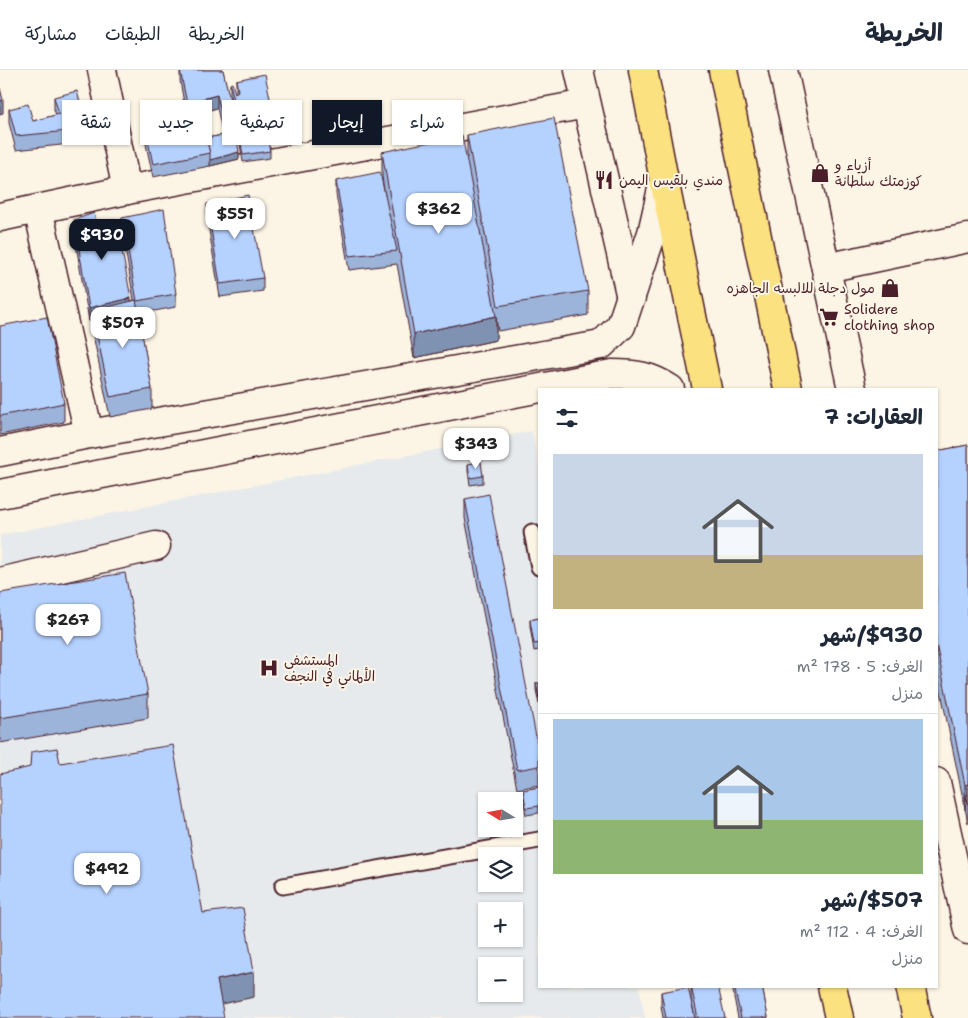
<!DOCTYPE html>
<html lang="ar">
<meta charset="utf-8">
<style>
body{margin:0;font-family:"Shantell Sans","Playpen Sans Arabic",sans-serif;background:#f6f6f7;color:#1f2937;direction:rtl;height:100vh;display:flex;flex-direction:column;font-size:19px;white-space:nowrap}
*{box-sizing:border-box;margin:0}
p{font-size:16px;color:#747a83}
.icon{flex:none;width:28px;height:28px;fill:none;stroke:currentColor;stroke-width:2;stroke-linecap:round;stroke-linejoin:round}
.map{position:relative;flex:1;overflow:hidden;direction:ltr}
.sheet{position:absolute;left:538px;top:318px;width:400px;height:600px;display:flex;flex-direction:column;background:#fff;border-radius:0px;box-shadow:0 1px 4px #0004;direction:rtl}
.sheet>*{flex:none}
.hud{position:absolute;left:15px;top:30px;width:448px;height:45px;direction:rtl;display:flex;gap:10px}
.needle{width:32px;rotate:281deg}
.tools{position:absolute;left:478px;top:722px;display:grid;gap:10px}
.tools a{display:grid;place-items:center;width:45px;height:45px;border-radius:0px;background:#fff;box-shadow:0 1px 4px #0004;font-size:25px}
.price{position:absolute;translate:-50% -42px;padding:0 11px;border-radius:10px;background:#fff;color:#222;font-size:16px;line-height:32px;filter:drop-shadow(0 1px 2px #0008)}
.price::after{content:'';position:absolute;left:50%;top:30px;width:15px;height:11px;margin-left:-8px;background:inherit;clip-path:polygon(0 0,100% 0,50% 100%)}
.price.selected{background:#111827;color:#fff}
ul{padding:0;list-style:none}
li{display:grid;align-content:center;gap:10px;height:265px;padding:0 15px}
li+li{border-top:1px solid #e0e1e3}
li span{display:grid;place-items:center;height:155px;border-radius:0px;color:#555}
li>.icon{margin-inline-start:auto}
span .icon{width:90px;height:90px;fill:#fffc;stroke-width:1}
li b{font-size:21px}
h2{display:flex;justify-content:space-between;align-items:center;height:60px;padding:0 15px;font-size:21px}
.pill{padding:0 18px;border-radius:0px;background:#fff;box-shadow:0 1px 4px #0004;font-size:18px;line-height:45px}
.pill.selected{background:#111827;color:#fff}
header{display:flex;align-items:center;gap:30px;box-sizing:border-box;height:70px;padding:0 25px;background:#fff;border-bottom:1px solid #e0e1e3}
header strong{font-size:24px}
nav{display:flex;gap:28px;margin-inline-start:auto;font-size:18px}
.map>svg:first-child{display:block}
.built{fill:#e7eaec;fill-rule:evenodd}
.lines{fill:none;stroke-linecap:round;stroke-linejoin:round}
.lane-casing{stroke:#4a1f2b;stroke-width:19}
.street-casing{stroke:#4a1f2b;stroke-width:31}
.secondary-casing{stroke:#4a1f2b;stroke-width:31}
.primary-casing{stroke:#4a1f2b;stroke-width:31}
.lane{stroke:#fcf5e5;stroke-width:15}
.street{stroke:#fcf5e5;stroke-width:28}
.secondary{stroke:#fcf5e5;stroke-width:28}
.primary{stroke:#fbe180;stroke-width:28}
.wall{fill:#9cb4da;stroke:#4a1f2b;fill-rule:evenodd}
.shaded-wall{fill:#7f92b2;stroke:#4a1f2b}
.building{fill:#b5d1fe;stroke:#4a1f2b}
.labels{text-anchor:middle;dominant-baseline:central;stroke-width:4;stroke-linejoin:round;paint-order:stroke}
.poi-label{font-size:14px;fill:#4a1f2b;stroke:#fcf5e5;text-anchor:start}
</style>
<header>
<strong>الخريطة</strong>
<nav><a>الخريطة</a><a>الطبقات</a><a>مشاركة</a></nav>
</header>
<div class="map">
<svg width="968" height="948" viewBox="0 0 968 948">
<rect width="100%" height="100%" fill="#fcf5e5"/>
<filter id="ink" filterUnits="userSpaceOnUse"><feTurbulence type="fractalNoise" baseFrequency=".02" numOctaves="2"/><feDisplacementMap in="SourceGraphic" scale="10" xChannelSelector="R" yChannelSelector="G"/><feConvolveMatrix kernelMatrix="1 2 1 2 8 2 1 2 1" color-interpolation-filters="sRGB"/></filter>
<g filter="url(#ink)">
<path class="built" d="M532 361 539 396V916H639L645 948H0V465ZM486 731H514V759H486ZM486 786H514V814H486ZM486 841H514V869H486ZM486 896H514V924H486Z"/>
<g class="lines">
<g class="lane-casing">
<g id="lane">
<path d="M532 462 539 497"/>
<path d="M283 816 539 770"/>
</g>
</g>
<g class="street-casing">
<g id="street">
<path d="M102 0 127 120"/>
<path d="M579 0 631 228"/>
<path d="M783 0 852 319"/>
<path d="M38 139 89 364"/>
<path d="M0 147 127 120 586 34"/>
<path d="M826 198 968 168"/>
<path d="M0 512 156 476"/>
<path d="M936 712 968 860"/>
</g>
</g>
<g class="secondary-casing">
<g id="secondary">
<path d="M0 382 89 364 601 275 621 256 652 163 664 110"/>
<path d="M0 424 612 304C636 304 650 306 670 319"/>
</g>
</g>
<g class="primary-casing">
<g id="primary">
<path d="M643 0 664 110 707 319"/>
<path d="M723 0 788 319"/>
<path d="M832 916 839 948"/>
<path d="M910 916 917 948"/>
</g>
</g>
<use href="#lane" class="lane"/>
<use href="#street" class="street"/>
<use href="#secondary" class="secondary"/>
<use href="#primary" class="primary"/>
</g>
<g class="wall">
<path d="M180 0H223L236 63 239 89 210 96 153 107 144 65V52L186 44 180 11ZM217 38 223 65 206 68 201 42Z"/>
<path d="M236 10 272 38V50L274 69 268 73 270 81V88L243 92 238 63V58L230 27V14L235 23 236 22ZM245 57 246 65 243 67 241 58Z"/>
<path d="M54 27 84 61 79 63V73L16 80 9 53V39L33 51 56 45 54 40Z"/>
<path d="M467 65 588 221V245L498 261 496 248V270L414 288 397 194 349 200 336 124V111L385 126 382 107V82L467 88Z"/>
<path d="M207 134 263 208V221L220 227 207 148Z"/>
<path d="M122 148 176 224V237L138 244 152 319V339L110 347 92 260V251H89L74 163V150L96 151 131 231 134 230 122 161Z"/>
<path d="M0 256 64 333V352L0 365Z"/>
<path d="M968 375V753L936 598V381Z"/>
<path d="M468 394 483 406V413L470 415 468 401Z"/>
<path d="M465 429 539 682V715L517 719 465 448Z"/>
<path d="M0 523 148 624V648L0 673Z"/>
<path d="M539 548V580L534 581 530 556V550Z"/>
<path d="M536 613H539V634L536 620Z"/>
<path d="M539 717V743L526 745 523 726V720Z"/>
<path d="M691 916 725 948H695L691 929Z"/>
<path d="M733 916H762L768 948H738L733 922Z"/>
<path d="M661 922 695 948H663L661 936Z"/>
</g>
<g class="shaded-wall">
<path d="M217 25V38L198 43V30Z"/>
<path d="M3 30V43L0 44V31Z"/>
<path d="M84 48V61L79 63V60L77 51Z"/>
<path d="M236 56V69L225 72V59Z"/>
<path d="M274 62V69L267 73V67Z"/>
<path d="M239 82V89L210 96V90Z"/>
<path d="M131 228V242L92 241V251H89V238Z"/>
<path d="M496 246V270L414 288V264Z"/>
<path d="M968 714V734L966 725 965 740V715Z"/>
<path d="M254 902V927L217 935V910Z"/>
</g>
<g class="building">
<path d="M180 0H223L236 56 225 59 217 25 198 30 210 83 153 94 144 52 189 43Z"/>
<path d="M265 4 272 38 238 45 230 14 232 13 235 23 238 21 236 10Z"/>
<path d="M0 18 3 30 0 31Z"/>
<path d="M77 21 84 48 77 51 79 60 16 66 9 39 28 34 33 51 59 44 54 27Z"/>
<path d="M554 48 588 221 498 236 467 65Z"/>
<path d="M272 50 274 62 267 67 270 81 243 85 238 56 241 55 243 67 247 64 245 55Z"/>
<path d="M236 63 239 82 210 90V83L206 68Z"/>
<path d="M462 65 496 246 414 264 382 82Z"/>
<path d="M380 102 397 181 349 186 336 111Z"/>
<path d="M248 125 263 208 220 214 207 134Z"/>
<path d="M164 139 176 224 137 231 122 148Z"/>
<path d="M94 143 96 151 116 150 131 228 89 238 74 150Z"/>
<path d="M136 230 152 319 110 327 92 241Z"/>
<path d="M47 247 64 333 0 346V256Z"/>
<path d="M968 375V714L965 715 936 574V381Z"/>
<path d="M481 392 483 406 470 408 468 394Z"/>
<path d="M489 424 539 682V696L517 700 465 429Z"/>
<path d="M125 503 148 624 0 648V523Z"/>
<path d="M539 548V573L534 574 530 550Z"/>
<path d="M536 613H539V628Z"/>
<path d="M173 675 203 843 243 838 254 902 217 910 224 948H0V704L30 697 31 682 57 678 60 693Z"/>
<path d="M539 717V736L526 738 523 720Z"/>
<path d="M968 724V734L966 725Z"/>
<path d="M691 916H718L725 948H698Z"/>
<path d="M734 916H762L768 947 763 948H741Z"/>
<path d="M688 917 695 948H666L661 922Z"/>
</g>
</g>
<defs>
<g id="shop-bare" transform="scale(1.5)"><path d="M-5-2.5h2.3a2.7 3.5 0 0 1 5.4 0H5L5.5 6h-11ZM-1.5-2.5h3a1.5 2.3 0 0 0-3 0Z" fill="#4a1f2b" stroke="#fcf5e5" stroke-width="2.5" paint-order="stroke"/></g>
<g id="restaurant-bare" transform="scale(1.5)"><path d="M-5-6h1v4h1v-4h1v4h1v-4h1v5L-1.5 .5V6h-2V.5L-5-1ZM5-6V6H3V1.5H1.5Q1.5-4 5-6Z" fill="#4a1f2b" stroke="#fcf5e5" stroke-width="2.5" paint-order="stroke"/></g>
<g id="supermarket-bare" transform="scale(1.5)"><path d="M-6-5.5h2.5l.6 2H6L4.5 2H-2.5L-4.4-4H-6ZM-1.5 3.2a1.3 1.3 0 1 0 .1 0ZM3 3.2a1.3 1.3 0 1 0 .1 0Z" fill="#4a1f2b" stroke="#fcf5e5" stroke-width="2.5" paint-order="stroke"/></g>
<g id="hospital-bare" transform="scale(1.5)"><path d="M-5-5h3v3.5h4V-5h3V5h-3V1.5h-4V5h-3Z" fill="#4a1f2b" stroke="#fcf5e5" stroke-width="2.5" paint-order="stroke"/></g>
</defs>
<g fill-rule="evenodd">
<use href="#shop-bare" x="820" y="103"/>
<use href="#restaurant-bare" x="604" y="110"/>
<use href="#shop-bare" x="890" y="218"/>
<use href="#supermarket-bare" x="829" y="247"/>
<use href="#hospital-bare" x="269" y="598"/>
</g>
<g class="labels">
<g class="poi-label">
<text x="835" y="95">أزياء و<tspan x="835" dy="16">كوزمتك سلطانة</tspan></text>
<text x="619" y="110">مندي بلقيس اليمن</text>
<text x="875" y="218" text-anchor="end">مول دجلة للالبسه الجاهزه</text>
<text x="844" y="239">Solidere<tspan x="844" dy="16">clothing shop</tspan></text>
<text x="284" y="590">المستشفى<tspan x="284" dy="16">الألماني في النجف</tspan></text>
</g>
</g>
</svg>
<div class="tools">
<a><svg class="needle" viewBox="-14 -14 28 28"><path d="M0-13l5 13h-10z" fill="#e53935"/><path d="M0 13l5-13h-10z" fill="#747a83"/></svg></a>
<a><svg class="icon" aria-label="layers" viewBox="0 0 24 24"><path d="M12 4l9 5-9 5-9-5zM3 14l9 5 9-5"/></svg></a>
<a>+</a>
<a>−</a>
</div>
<b class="price" style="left:439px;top:165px">$362</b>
<b class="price" style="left:235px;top:170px">$551</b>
<b class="price selected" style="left:102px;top:191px">$930</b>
<b class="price" style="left:123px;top:279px">$507</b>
<b class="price" style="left:476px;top:400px">$343</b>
<b class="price" style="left:68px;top:576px">$267</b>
<b class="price" style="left:107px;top:825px">$492</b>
<div class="hud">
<a class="pill">شراء</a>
<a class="pill selected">إيجار</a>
<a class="pill">تصفية</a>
<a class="pill">جديد</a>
<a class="pill">شقة</a>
</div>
<section class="sheet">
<h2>العقارات: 7<svg class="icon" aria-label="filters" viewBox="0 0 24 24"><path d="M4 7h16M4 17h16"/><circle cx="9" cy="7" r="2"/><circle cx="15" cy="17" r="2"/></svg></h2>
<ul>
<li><span style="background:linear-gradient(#c9d6e8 65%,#c2b280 0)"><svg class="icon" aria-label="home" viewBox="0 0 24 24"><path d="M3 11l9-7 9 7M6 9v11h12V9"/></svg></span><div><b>$930/شهر</b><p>الغرف: 5 · 178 m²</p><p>منزل</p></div></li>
<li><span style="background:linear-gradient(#a9c7e8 65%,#8fb573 0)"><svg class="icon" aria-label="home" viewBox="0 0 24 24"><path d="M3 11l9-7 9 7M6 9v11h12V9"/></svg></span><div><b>$507/شهر</b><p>الغرف: 4 · 112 m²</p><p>منزل</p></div></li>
</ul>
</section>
</div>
